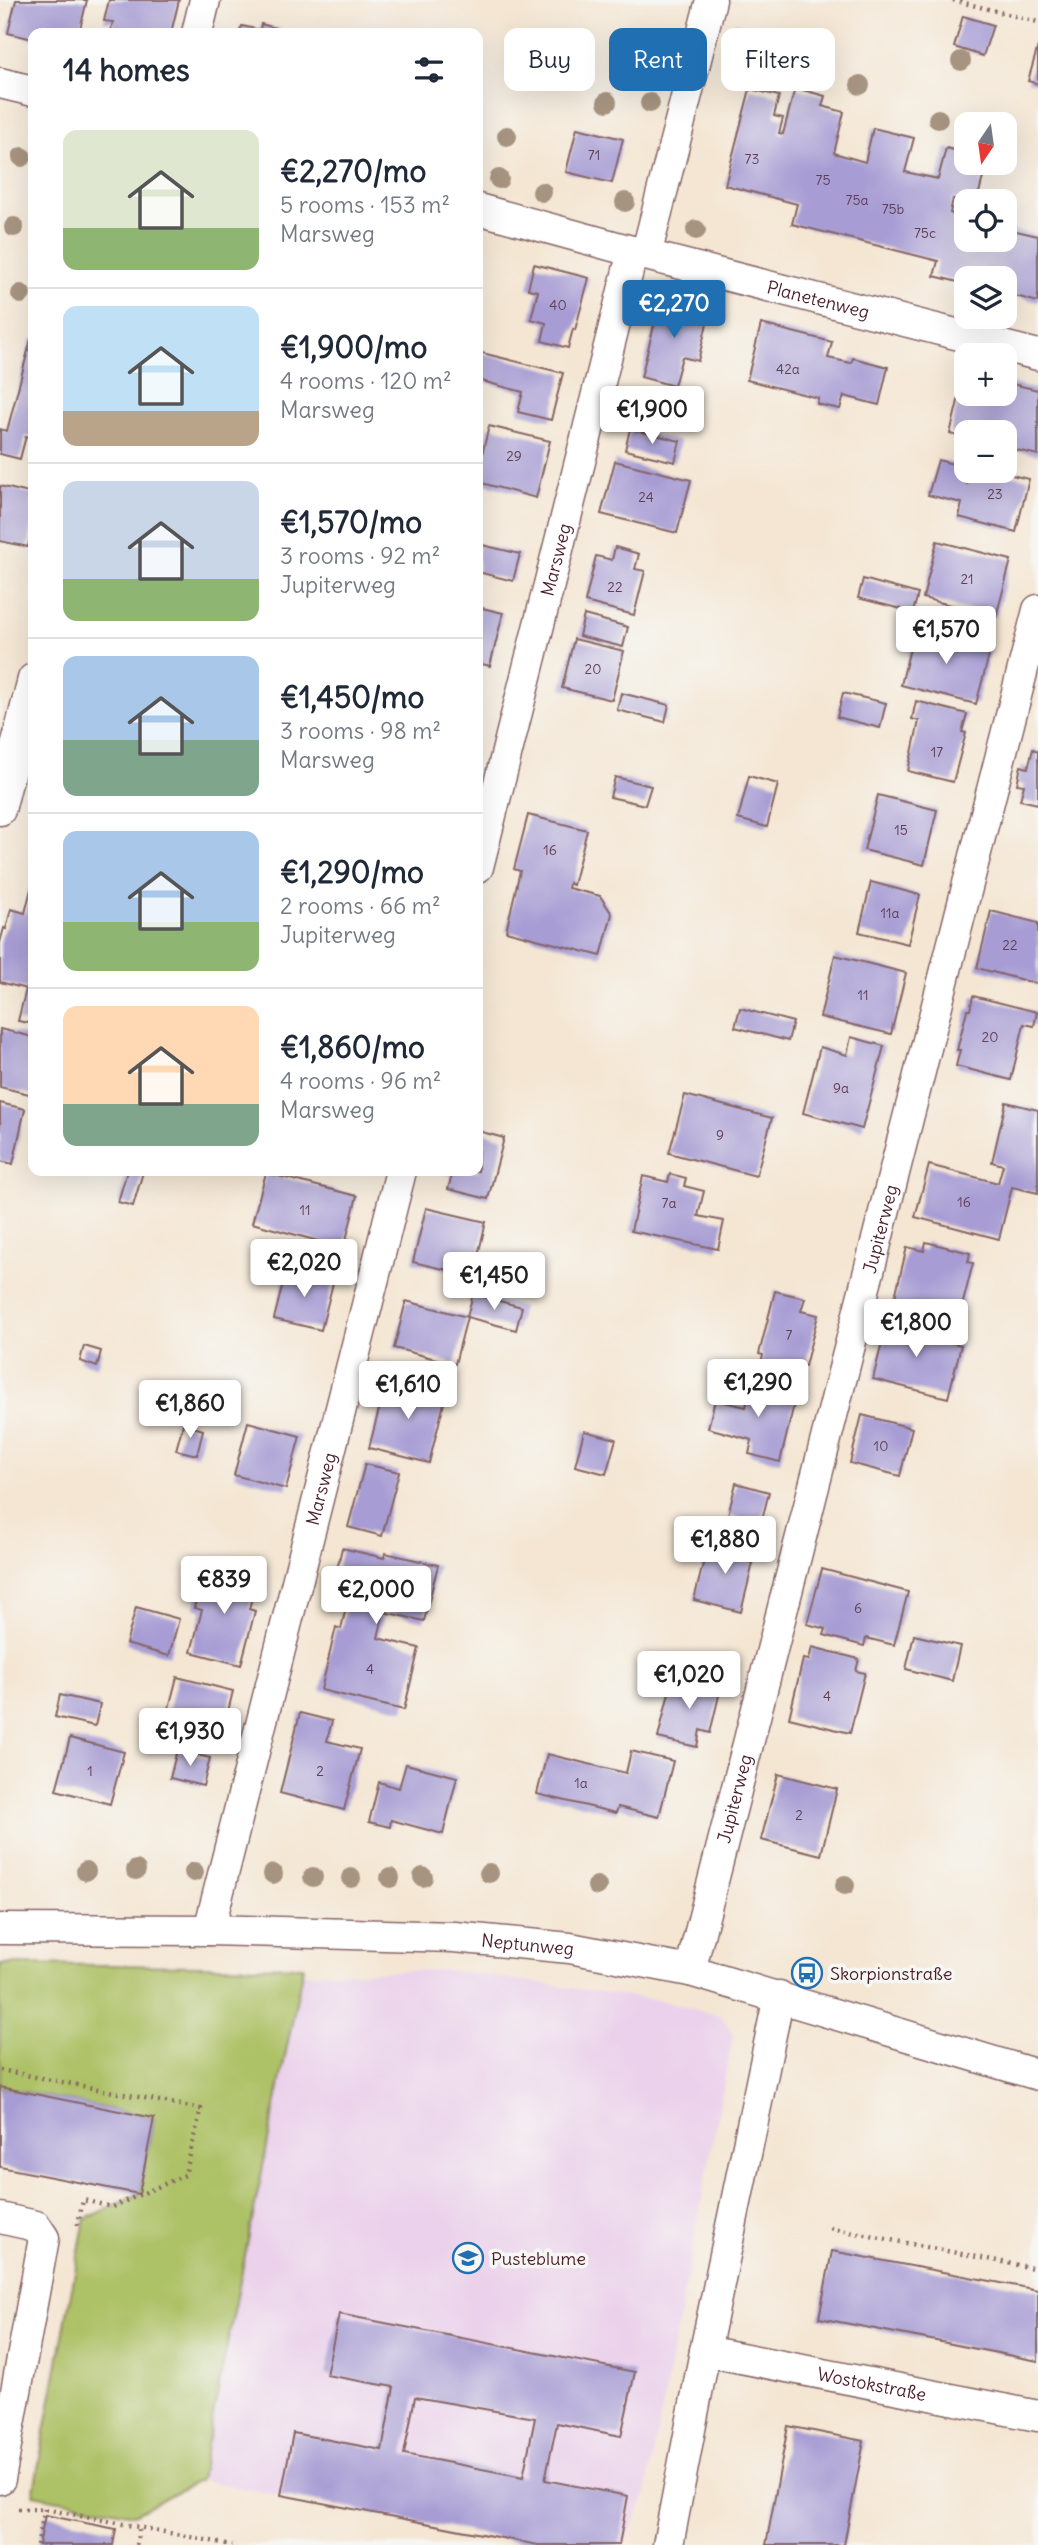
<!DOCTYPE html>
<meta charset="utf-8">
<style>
body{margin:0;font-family:Delius,sans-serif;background:#f6f6f7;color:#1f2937;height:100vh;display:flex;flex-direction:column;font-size:26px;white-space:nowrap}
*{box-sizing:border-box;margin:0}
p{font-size:23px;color:#747a83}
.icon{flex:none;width:38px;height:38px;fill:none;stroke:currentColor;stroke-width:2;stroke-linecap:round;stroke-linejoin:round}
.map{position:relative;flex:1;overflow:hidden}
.details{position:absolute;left:28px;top:28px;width:455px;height:1148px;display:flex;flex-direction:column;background:#fff;border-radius:14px;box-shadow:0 7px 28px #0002}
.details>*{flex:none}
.guide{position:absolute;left:504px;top:28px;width:429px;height:63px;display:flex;gap:14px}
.needle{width:46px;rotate:193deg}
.controls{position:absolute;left:954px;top:112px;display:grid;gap:14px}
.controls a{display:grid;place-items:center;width:63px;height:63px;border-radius:14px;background:#fff;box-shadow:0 7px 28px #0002;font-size:35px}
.price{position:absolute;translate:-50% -60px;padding:0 16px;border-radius:7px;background:#fff;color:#222;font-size:23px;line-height:46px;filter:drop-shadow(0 2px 4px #0008)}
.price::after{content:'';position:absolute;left:50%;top:42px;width:21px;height:16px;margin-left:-10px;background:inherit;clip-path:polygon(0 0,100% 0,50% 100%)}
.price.active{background:#1f6fb2;color:#fff}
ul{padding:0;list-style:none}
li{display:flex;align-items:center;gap:21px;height:175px;padding:0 35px}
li+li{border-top:2px solid #e0e1e3}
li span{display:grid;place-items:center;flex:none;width:196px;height:140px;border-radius:14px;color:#555}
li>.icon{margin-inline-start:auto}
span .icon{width:84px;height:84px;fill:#fffc;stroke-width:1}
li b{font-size:30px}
h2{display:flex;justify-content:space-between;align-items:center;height:84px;padding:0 35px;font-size:30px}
.tag{padding:0 24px;border-radius:14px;background:#fff;box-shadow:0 7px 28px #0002;font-size:24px;line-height:63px}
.tag.active{background:#1f6fb2;color:#fff}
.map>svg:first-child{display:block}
.built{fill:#ebd1eb}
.green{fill:#adc166;stroke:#7c7048;stroke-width:2}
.building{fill:#a79dd4;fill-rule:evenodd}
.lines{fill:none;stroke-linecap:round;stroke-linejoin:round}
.street-casing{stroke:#866566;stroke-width:33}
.path{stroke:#866566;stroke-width:4.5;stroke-dasharray:2 5;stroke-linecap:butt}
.street{stroke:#fff;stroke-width:30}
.tree{fill:#a79480}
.labels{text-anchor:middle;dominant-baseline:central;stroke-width:7;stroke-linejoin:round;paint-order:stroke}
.number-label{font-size:14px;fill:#613e55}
.street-label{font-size:18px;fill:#4a1f2b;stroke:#f6f6f2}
.poi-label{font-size:18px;fill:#4a1f2b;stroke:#f6f6f2;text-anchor:start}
</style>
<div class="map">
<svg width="1038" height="2545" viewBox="0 0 1038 2545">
<rect width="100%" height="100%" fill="#f6f6f2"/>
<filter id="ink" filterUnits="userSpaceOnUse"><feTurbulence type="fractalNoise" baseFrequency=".0143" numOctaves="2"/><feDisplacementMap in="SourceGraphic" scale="14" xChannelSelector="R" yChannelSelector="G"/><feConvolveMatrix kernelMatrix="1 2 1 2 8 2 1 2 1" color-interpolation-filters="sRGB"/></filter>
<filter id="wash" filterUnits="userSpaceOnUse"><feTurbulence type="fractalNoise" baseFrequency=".00686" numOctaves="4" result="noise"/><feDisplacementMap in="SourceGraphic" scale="28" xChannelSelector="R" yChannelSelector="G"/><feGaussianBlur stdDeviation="1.57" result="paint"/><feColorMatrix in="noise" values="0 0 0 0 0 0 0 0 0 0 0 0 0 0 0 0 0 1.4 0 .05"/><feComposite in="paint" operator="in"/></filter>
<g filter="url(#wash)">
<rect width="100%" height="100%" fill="#f4e6d3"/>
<path class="built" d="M447 1970 663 2001 721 2016 733 2035 645 2498 623 2545H538L200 2480 302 1973Z"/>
<path class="green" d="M0 1964 303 1967 200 2480 134 2514 33 2495 85 2219 139 2194 154 2118 0 2087Z"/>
<g id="blocks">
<g class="building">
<path d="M16 0H87L79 33H33V39L8 33Z"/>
<path d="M109 0H179L171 33H110L113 22 104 21Z"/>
<path d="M963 16 993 25 983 56 954 47Z"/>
<path d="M261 24 279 29 278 33H239L242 26 260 30Z"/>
<path d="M1038 46V84L1028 81Z"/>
<path d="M795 88 825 96 822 106 844 112 834 153 865 162 873 128 914 138 905 172 938 179 946 148 965 153 962 167 984 173 977 201 966 202 953 199 950 213 966 218V240H1004V228L1038 236V302L1004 293V278H966V284L934 276 938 261 792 224 797 204 725 185 750 89 779 96 774 116 783 118 779 133 783 134Z"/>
<path d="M577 128 623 139 612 183 566 172Z"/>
<path d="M534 264 589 278 575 330 573 329 568 348 542 341 546 323 531 319 538 291 528 289Z"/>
<path d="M661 298 710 311 698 361 682 357 674 386 641 377Z"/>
<path d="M761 324 832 342 828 358 851 363 853 358 888 367 879 405 844 396 840 409 817 404 818 398 747 380Z"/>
<path d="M31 339H33V438L26 436 20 459 0 454V429L7 431Z"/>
<path d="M478 352 563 373 551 420 518 412 523 392 478 380Z"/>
<path d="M965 372 966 394H1004V382L1038 390V455L1004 447V432H966V438L950 434Z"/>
<path d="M489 426 550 441 536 498 478 482V471Z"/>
<path d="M630 429 680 441 675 462 625 450Z"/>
<path d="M938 460 965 467 962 481 967 484 970 471H994L1029 479 1016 532 959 517 962 503 928 495Z"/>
<path d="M615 461 691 480 677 533 601 514Z"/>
<path d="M0 486 33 494V525L28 547 0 541Z"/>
<path d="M937 541 1011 560 996 617 923 598Z"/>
<path d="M478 544 520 554 513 581 478 572Z"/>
<path d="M615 547 639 554 635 569 645 571 634 615 585 602 596 556 612 560Z"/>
<path d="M863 579 918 594 913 612 858 598Z"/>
<path d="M478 607 503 613 490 666 478 663Z"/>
<path d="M584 615 628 627 623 647 579 636Z"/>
<path d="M915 628 991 648 976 704 901 685Z"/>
<path d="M574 639 624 651 612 700 562 688Z"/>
<path d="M621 693 669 705 665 722 617 710Z"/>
<path d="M843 693 886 703 880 728 837 717Z"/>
<path d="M916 701 967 714 962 732 966 733 953 782 908 771 919 721 912 719Z"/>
<path d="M1033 749 1038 751V804L1020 800 1024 785 1017 784 1021 766 1028 768Z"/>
<path d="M749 776 778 784 767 827 738 819Z"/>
<path d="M615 777 651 786 645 805 610 797Z"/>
<path d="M878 795 937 810 924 865 864 850Z"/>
<path d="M528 815 587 830 573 885 569 883 568 888 600 896 612 914 601 956 506 931 520 871 514 869Z"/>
<path d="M871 882 920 895 908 944 859 932Z"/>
<path d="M32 885H33V1024L18 1021 26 989 0 982V943L4 928 6 929 11 909 25 913Z"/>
<path d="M991 911 1038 923V984L977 968Z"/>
<path d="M835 955 906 973 891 1034 820 1017Z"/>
<path d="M973 996 1037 1012 1034 1026 1024 1024 1011 1080 956 1066 960 1050H957L967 1010H970Z"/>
<path d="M740 1008 793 1022 788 1041 735 1027Z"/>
<path d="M0 1029 33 1037V1095L0 1087Z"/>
<path d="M851 1037 884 1046 862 1129 803 1113 820 1047 847 1055Z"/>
<path d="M685 1095 772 1118 756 1176 669 1153Z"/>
<path d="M1006 1102 1038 1110V1193L1012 1187 999 1239 915 1217 929 1165 998 1183 1003 1165 992 1162Z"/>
<path d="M0 1103 25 1109 13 1164 0 1161Z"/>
<path d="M478 1131 504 1138 488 1199 448 1189 452 1175 439 1172 478 1171Z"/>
<path d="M127 1171 143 1172 133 1206 118 1202Z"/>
<path d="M266 1173 357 1196 344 1248 252 1223Z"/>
<path d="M670 1174 686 1178 684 1186 704 1191 698 1216 724 1221 718 1249 631 1231 643 1176 668 1182Z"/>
<path d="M426 1208 486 1222 473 1276 413 1262Z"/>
<path d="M926 1242 970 1253 968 1262 973 1263 958 1322 893 1305 907 1247 924 1251Z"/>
<path d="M287 1267 334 1279 321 1330 274 1319Z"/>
<path d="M775 1291 805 1298 801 1311 818 1315 805 1366 802 1365 799 1378 760 1368 763 1355 759 1354Z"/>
<path d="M473 1294 522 1307 516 1330 467 1317Z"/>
<path d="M406 1301 467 1317 455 1364 394 1348Z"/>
<path d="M895 1314 923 1321 920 1334 961 1345 948 1398 873 1379 886 1326 892 1327Z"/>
<path d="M84 1346 101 1351 97 1367 80 1361Z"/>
<path d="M387 1379 446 1395 429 1463 369 1448Z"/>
<path d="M752 1380 797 1392 780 1462 749 1454 752 1440 708 1428 715 1400 746 1407Z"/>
<path d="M862 1415 912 1428 900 1476 850 1463Z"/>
<path d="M248 1422 300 1436 286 1489 234 1475Z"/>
<path d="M183 1424 203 1430 197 1455 176 1450Z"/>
<path d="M584 1431 616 1439 606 1474 575 1466Z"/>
<path d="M365 1464 399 1472 382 1536 348 1527Z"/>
<path d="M736 1483 769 1492 761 1524 728 1515Z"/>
<path d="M719 1536 747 1543 743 1561 753 1563 741 1612 694 1600 706 1552 715 1554Z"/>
<path d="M342 1548 384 1558 385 1553 438 1565 424 1621 384 1612 378 1638 419 1648 404 1710 321 1690 336 1627 341 1629 347 1603 330 1599Z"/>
<path d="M204 1568 256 1582 249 1609 255 1611 241 1665 191 1652 202 1610 194 1608Z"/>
<path d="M822 1569 908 1592 894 1645 866 1638 864 1646 824 1635 826 1629 807 1624Z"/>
<path d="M136 1607 179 1619 169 1656 126 1644Z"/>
<path d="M914 1635 960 1646 952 1681 906 1669Z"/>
<path d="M812 1647 859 1659 856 1671 865 1673 850 1733 789 1718 803 1659 809 1660Z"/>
<path d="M673 1676 721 1687 710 1733 700 1730 697 1747 658 1738Z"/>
<path d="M177 1677 233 1691 220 1744 163 1731Z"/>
<path d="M60 1695 100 1704 95 1726 55 1717Z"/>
<path d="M300 1713 332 1721 327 1741 360 1749 344 1810 280 1793Z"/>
<path d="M70 1738 124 1752 110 1804 56 1790Z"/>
<path d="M177 1750 210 1758 203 1786 170 1778Z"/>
<path d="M631 1751 673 1761 659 1817 618 1807 616 1813 537 1794 547 1754 626 1773Z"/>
<path d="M406 1764 457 1777 443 1834 391 1820 390 1827 369 1822 379 1782 399 1788Z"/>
<path d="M778 1774 837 1789 821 1855 761 1840Z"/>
<path d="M0 2087 154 2118 139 2194 0 2167Z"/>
<path d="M832 2251 1038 2290V2361L819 2318Z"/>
<path d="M339 2314 635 2372 621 2436 557 2423 545 2480 628 2496 619 2545H538L281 2495 293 2433 382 2450 394 2387 326 2375ZM415 2397 535 2418 523 2477 404 2454Z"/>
<path d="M788 2426 864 2441 844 2545H766Z"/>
<path d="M45 2515 116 2529 113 2545H39Z"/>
</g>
</g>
</g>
<g filter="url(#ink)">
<use href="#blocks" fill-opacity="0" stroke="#866566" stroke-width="2"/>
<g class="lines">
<g class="street-casing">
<g id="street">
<path d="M197 33 205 0"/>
<path d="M0 83 33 91"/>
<path id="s1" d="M478 209 646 255 1038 355"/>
<path d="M646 255 711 0"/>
<path d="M0 810 33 679"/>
<path id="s2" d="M478 867 633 251"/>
<path id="s3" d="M0 1929 209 1930 454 1937 570 1948 690 1971 1038 2075"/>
<path id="s4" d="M209 1930 401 1171"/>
<path id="s5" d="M690 1971 1038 610"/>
<path d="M0 2218 36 2226 44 2238 0 2479"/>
<path id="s6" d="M705 2351 1038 2416"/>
<path d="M668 2545 705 2351 779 1996"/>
</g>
</g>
<g class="path">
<path d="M953 0 1038 22"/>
<path d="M0 2070 201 2109 185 2175 112 2207 83 2200 77 2229"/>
<path d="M830 2228 1038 2269"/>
<path d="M18 2509H45L232 2545"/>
<path d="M37 2545 45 2509"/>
<path d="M136 2545 140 2526"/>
</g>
<use href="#street" class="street"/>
</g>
<g class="tree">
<circle cx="737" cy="36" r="10"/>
<circle cx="817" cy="44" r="10"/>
<circle cx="528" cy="49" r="10"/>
<circle cx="662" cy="49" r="10"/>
<circle cx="961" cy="61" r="10"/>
<circle cx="656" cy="77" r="10"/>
<circle cx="860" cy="85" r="10"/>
<circle cx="607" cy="102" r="10"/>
<circle cx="650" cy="103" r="10"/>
<circle cx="938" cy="119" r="10"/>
<circle cx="507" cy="136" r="10"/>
<circle cx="22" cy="157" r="10"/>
<circle cx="499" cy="179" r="10"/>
<circle cx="542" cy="192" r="10"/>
<circle cx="625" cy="202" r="10"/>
<circle cx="14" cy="227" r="10"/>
<circle cx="696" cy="230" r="10"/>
<circle cx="21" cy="294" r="10"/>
<circle cx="136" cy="1870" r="10"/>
<circle cx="86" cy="1871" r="10"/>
<circle cx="194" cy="1872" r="10"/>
<circle cx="489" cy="1873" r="10"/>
<circle cx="273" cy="1874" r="10"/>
<circle cx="313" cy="1877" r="10"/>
<circle cx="423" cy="1877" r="10"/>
<circle cx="351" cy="1878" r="10"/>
<circle cx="390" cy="1878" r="10"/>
<circle cx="845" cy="1885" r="10"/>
<circle cx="597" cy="1886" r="10"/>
</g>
</g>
<defs>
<g id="bus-ring" transform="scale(1.575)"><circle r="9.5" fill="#f6f6f2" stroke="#1f6fb2" stroke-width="1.5"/><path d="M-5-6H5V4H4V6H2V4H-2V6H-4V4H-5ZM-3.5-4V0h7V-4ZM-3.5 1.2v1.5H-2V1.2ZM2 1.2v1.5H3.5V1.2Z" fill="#1f6fb2"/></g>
<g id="school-ring" transform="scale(1.575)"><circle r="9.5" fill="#f6f6f2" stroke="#1f6fb2" stroke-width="1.5"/><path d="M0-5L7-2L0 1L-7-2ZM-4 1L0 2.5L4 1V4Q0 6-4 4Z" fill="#1f6fb2"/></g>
</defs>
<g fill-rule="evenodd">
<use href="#bus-ring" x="807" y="1973"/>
<use href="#school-ring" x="468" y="2258"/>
</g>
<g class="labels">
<g class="number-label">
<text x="594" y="155">71</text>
<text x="752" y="159">73</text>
<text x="823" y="180">75</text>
<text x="857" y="200">75a</text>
<text x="893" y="209">75b</text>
<text x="925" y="233">75c</text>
<text x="558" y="305">40</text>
<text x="788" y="369">42a</text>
<text x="514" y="456">29</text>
<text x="995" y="494">23</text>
<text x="646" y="497">24</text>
<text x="967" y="579">21</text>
<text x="615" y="587">22</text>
<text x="593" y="669">20</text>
<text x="937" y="752">17</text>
<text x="901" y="830">15</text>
<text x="550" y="850">16</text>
<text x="890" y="913">11a</text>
<text x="1010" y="945">22</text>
<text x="863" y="995">11</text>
<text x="990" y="1037">20</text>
<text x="841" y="1088">9a</text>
<text x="720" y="1135">9</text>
<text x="964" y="1202">16</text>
<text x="669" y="1203">7a</text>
<text x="305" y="1210">11</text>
<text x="789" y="1335">7</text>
<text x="881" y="1446">10</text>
<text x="858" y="1608">6</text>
<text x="370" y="1669">4</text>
<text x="827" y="1696">4</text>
<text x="90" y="1771">1</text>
<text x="320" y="1771">2</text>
<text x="581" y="1783">1a</text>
<text x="799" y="1815">2</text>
</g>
<g class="street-label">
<text stroke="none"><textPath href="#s1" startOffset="352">Planetenweg</textPath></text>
<text stroke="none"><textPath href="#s2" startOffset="317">Marsweg</textPath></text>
<text stroke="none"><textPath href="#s5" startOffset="766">Jupiterweg</textPath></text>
<text stroke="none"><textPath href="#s4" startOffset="455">Marsweg</textPath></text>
<text stroke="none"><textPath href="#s5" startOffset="178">Jupiterweg</textPath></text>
<text stroke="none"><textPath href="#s3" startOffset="528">Neptunweg</textPath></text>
<text stroke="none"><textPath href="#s6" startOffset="170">Wostokstraße</textPath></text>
</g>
<g class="poi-label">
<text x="830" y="1973">Skorpionstraße</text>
<text x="491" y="2258">Pusteblume</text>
</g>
</g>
</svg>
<div class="controls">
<a><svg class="needle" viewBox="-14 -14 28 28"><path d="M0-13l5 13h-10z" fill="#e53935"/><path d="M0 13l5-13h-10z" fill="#747a83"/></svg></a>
<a><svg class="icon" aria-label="locate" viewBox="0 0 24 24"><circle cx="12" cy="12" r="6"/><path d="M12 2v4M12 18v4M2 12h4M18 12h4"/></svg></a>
<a><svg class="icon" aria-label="layers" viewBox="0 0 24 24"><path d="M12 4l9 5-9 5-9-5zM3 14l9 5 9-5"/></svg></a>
<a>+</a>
<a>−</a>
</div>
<b class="price active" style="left:674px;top:340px">€2,270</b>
<b class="price" style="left:652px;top:446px">€1,900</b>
<b class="price" style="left:946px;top:666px">€1,570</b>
<b class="price" style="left:304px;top:1299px">€2,020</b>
<b class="price" style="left:494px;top:1312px">€1,450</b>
<b class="price" style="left:916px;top:1359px">€1,800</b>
<b class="price" style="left:758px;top:1419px">€1,290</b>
<b class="price" style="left:408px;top:1421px">€1,610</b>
<b class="price" style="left:190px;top:1440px">€1,860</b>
<b class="price" style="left:725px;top:1576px">€1,880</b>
<b class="price" style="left:224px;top:1616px">€839</b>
<b class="price" style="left:376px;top:1626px">€2,000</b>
<b class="price" style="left:689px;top:1711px">€1,020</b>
<b class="price" style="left:190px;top:1768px">€1,930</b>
<div class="guide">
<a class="tag">Buy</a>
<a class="tag active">Rent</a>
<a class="tag">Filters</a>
</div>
<section class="details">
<h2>14 homes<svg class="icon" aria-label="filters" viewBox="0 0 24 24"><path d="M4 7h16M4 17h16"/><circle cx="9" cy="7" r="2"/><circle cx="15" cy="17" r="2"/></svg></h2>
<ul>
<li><span style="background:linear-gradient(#dfe7d0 70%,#8fb573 0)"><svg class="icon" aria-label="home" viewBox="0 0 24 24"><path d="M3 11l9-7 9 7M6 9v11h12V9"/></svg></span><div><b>€2,270/mo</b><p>5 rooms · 153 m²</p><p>Marsweg</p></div></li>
<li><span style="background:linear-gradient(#bfe0f5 75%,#b9a48a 0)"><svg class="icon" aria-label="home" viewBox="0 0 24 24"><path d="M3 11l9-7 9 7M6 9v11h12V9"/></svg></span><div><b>€1,900/mo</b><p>4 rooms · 120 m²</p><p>Marsweg</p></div></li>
<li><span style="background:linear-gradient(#c9d6e8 70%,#8fb573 0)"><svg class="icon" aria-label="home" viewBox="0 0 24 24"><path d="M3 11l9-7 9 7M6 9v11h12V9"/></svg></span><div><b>€1,570/mo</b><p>3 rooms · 92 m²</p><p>Jupiterweg</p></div></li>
<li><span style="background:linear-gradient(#a9c7e8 60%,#7fa58c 0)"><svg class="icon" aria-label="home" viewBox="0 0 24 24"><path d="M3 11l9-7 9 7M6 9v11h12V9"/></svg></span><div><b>€1,450/mo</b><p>3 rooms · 98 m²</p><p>Marsweg</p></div></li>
<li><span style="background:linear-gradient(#a9c7e8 65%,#8fb573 0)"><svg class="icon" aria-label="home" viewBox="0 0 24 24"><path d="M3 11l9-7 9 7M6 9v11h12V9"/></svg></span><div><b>€1,290/mo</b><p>2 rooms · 66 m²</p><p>Jupiterweg</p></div></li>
<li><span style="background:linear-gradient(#ffd9b3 70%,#7fa58c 0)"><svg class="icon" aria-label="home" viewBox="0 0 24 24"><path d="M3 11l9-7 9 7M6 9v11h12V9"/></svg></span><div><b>€1,860/mo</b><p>4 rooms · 96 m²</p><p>Marsweg</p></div></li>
</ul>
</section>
</div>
